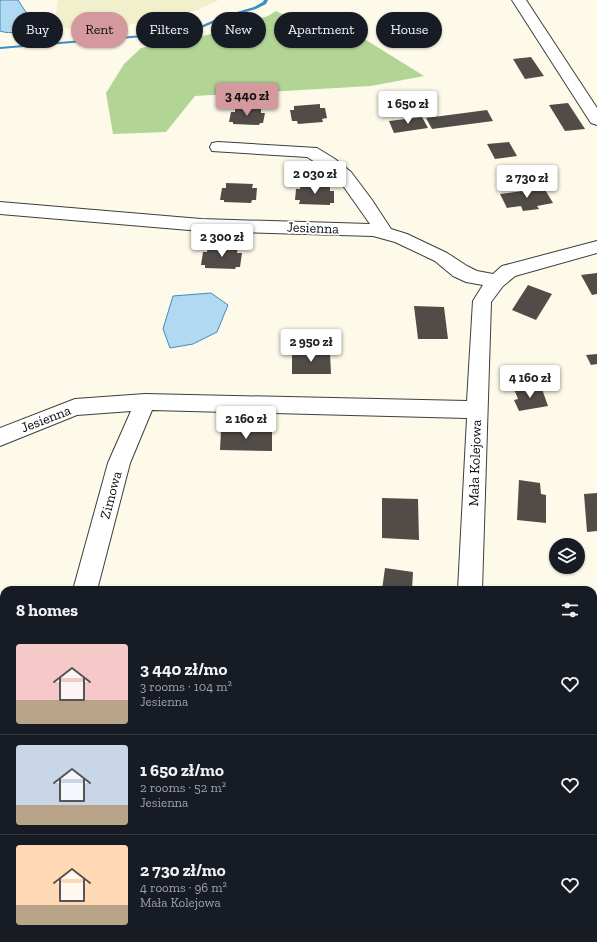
<!DOCTYPE html>
<meta charset="utf-8">
<style>
body{margin:0;font-family:"Zilla Slab",serif;background:#242831;color:#f1f3f6;height:100vh;display:flex;flex-direction:column;font-size:15px;white-space:nowrap}
*{box-sizing:border-box;margin:0}
p{font-size:13px;color:#9ea1a6}
.icon{flex:none;width:22px;height:22px;fill:none;stroke:currentColor;stroke-width:2;stroke-linecap:round;stroke-linejoin:round}
.map{position:relative;flex:1;overflow:hidden}
.side{position:absolute;left:0px;top:586px;width:597px;height:356px;display:flex;flex-direction:column;background:#171b24;border-radius:12px 12px 0 0;box-shadow:0 1px 3px #0004}
.side>*{flex:none}
.guide{position:absolute;left:12px;top:12px;width:573px;height:36px;display:flex;gap:8px}
.buttons{position:absolute;left:549px;top:538px;display:grid;gap:8px}
.buttons a{display:grid;place-items:center;width:36px;height:36px;border-radius:50%;background:#171b24;box-shadow:0 1px 3px #0004;font-size:20px}
.price{position:absolute;translate:-50% -34px;padding:0 9px;border-radius:4px;background:#fff;color:#222;font-size:13px;line-height:26px;filter:drop-shadow(0 1px 2px #0008)}
.price::after{content:'';position:absolute;left:50%;top:24px;width:12px;height:9px;margin-left:-6px;background:inherit;clip-path:polygon(0 0,100% 0,50% 100%)}
.price.active{background:#d4999d;color:#111}
ul{padding:0;list-style:none}
li{display:flex;align-items:center;gap:12px;height:100px;padding:0 16px}
li+li{border-top:1px solid #363941}
li span{display:grid;place-items:center;flex:none;width:112px;height:80px;border-radius:4px;color:#555}
li>.icon{margin-inline-start:auto}
span .icon{width:48px;height:48px;fill:#fffc;stroke-width:1}
li b{font-size:17px}
h2{display:flex;justify-content:space-between;align-items:center;height:48px;padding:0 16px;font-size:17px}
.chip{padding:0 14px;border-radius:18px;background:#171b24;box-shadow:0 1px 3px #0004;font-size:14px;line-height:36px}
.chip.active{background:#d4999d;color:#111}
.map>svg:first-child{display:block}
.farmland{fill:#f1efcc}
.forest{fill:#b2d596}
.water{fill:#b2d9f2;stroke:#3d8cc4}
.lines{fill:none;stroke-linecap:round;stroke-linejoin:round}
.stream{fill:#3d8cc4;fill-rule:evenodd}
.building{fill:#524c48}
.minor-casing{stroke:#3e3e3e;stroke-width:2}
.minor{fill:#fff;fill-rule:evenodd}
.labels{text-anchor:middle;dominant-baseline:central;stroke-width:4;stroke-linejoin:round;paint-order:stroke}
.street-label{font-size:14px;fill:#0b0b0b;stroke:#fff}
</style>
<div class="map">
<svg width="597" height="942" viewBox="0 0 597 942">
<rect width="100%" height="100%" fill="#fefae9"/>
<path class="farmland" d="M58 0H219L198 10 124 26 67 29 55 19Z"/>
<path class="forest" d="M276 11 295 20 329 17 424 76 371 86 195 96 166 132 113 134 106 93 124 64 141 48 207 35 268 16Z"/>
<g class="water">
<path d="M0 0H18L35 26C25 31 11 35 0 31Z"/>
<path d="M211 293 228 305 217 332 193 344 170 348 163 329 173 296Z"/>
</g>
<g class="lines">
<path class="stream" d="M264 0H268L266 4 256 9 225 18 197 30 143 37 0 49V47L143 35 196 28 223 16 254 7 263 2Z"/>
</g>
<g class="building">
<path d="M531 57 544 76 525 79 513 59Z"/>
<path d="M568 103 585 129 565 131 549 105Z"/>
<path d="M320 104V108H325L327 118 322 119 323 122 298 124 297 121H292L290 110H294V106Z"/>
<path d="M235 108 261 109V113H265L263 123H260L259 125 233 124V122H229L231 112H235Z"/>
<path d="M487 110 493 121 432 129 426 118Z"/>
<path d="M422 117 428 128 394 133 389 121Z"/>
<path d="M509 142 517 156 495 159 487 144Z"/>
<path d="M226 183 253 184 252 188H257L256 200H252L251 203 224 202V200H220L222 188H226Z"/>
<path d="M301 184 330 186V191H334V203H330V205L299 204 300 200H295L296 189H300Z"/>
<path d="M544 188 553 203 537 206 539 209 523 211 521 206 507 208 500 194Z"/>
<path d="M208 246 238 247 237 253H242L240 267H236L235 269 205 268V265H201L203 252H207Z"/>
<path d="M597 273V294L592 295 581 275Z"/>
<path d="M528 285 552 294 536 320 512 310Z"/>
<path d="M414 306 444 307 448 339H418Z"/>
<path d="M292 352 330 353 331 374H292Z"/>
<path d="M597 354V364L591 365 586 355Z"/>
<path d="M535 386 537 390 542 389 548 406 519 411 514 400 518 399 514 389Z"/>
<path d="M221 430H272V451L220 450Z"/>
<path d="M519 480 540 483 541 494 546 495V523L517 520Z"/>
<path d="M597 493V531L587 532 584 494Z"/>
<path d="M382 498 418 499 419 540 382 538Z"/>
<path d="M385 568 413 572 412 590H382Z"/>
<path d="M313 938H358L357 942H312Z"/>
</g>
<g class="lines">
<g class="minor-casing">
<g id="minor">
<path d="M512 0H526L597 108V125L591 123 589 120Z"/>
<path d="M218 142 317 148 335 159 351 172 372 200 391 229 407 234 447 253 467 266 477 271 493 274 502 266 597 241V253L515 276 503 286 491 302 482 590H458L467 418 152 410 130 463 97 590H73L108 463 131 411 77 415 0 446V428L75 399 145 394 467 401 473 301 483 285 466 282 453 276 435 261 395 242 373 236 201 231 0 214V202L201 219 370 224 339 180 323 167 307 157 212 151 210 147 212 143Z"/>
<rect x="0" y="746" width="4" height="28"/>
<rect x="440" y="938" width="30" height="4"/>
</g>
</g>
<use href="#minor" class="minor"/>
</g>
<g class="labels">
<g class="street-label">
<text transform="translate(313 228) rotate(2)">Jesienna</text>
<text transform="translate(46 419) rotate(-21)">Jesienna</text>
<text transform="translate(475 463) rotate(-88)">Mała Kolejowa</text>
<text transform="translate(111 495) rotate(-75)">Zimowa</text>
</g>
</g>
</svg>
<div class="buttons">
<a><svg class="icon" aria-label="layers" viewBox="0 0 24 24"><path d="M12 4l9 5-9 5-9-5zM3 14l9 5 9-5"/></svg></a>
</div>
<b class="price active" style="left:247px;top:117px">3 440 zł</b>
<b class="price" style="left:408px;top:125px">1 650 zł</b>
<b class="price" style="left:315px;top:195px">2 030 zł</b>
<b class="price" style="left:527px;top:199px">2 730 zł</b>
<b class="price" style="left:222px;top:258px">2 300 zł</b>
<b class="price" style="left:311px;top:363px">2 950 zł</b>
<b class="price" style="left:530px;top:399px">4 160 zł</b>
<b class="price" style="left:246px;top:440px">2 160 zł</b>
<div class="guide">
<a class="chip">Buy</a>
<a class="chip active">Rent</a>
<a class="chip">Filters</a>
<a class="chip">New</a>
<a class="chip">Apartment</a>
<a class="chip">House</a>
</div>
<section class="side">
<h2>8 homes<svg class="icon" aria-label="filters" viewBox="0 0 24 24"><path d="M4 7h16M4 17h16"/><circle cx="9" cy="7" r="2"/><circle cx="15" cy="17" r="2"/></svg></h2>
<ul>
<li><span style="background:linear-gradient(#f6c9c9 70%,#b9a48a 0)"><svg class="icon" aria-label="home" viewBox="0 0 24 24"><path d="M3 11l9-7 9 7M6 9v11h12V9"/></svg></span><div><b>3 440 zł/mo</b><p>3 rooms · 104 m²</p><p>Jesienna</p></div><svg class="icon" aria-label="heart" viewBox="0 0 24 24"><path d="M12 20l-8-8c-3-5 5-10 8-4 3-6 11-1 8 4z"/></svg></li>
<li><span style="background:linear-gradient(#c9d6e8 75%,#b9a48a 0)"><svg class="icon" aria-label="home" viewBox="0 0 24 24"><path d="M3 11l9-7 9 7M6 9v11h12V9"/></svg></span><div><b>1 650 zł/mo</b><p>2 rooms · 52 m²</p><p>Jesienna</p></div><svg class="icon" aria-label="heart" viewBox="0 0 24 24"><path d="M12 20l-8-8c-3-5 5-10 8-4 3-6 11-1 8 4z"/></svg></li>
<li><span style="background:linear-gradient(#ffd9b3 75%,#b9a48a 0)"><svg class="icon" aria-label="home" viewBox="0 0 24 24"><path d="M3 11l9-7 9 7M6 9v11h12V9"/></svg></span><div><b>2 730 zł/mo</b><p>4 rooms · 96 m²</p><p>Mała Kolejowa</p></div><svg class="icon" aria-label="heart" viewBox="0 0 24 24"><path d="M12 20l-8-8c-3-5 5-10 8-4 3-6 11-1 8 4z"/></svg></li>
</ul>
</section>
</div>
